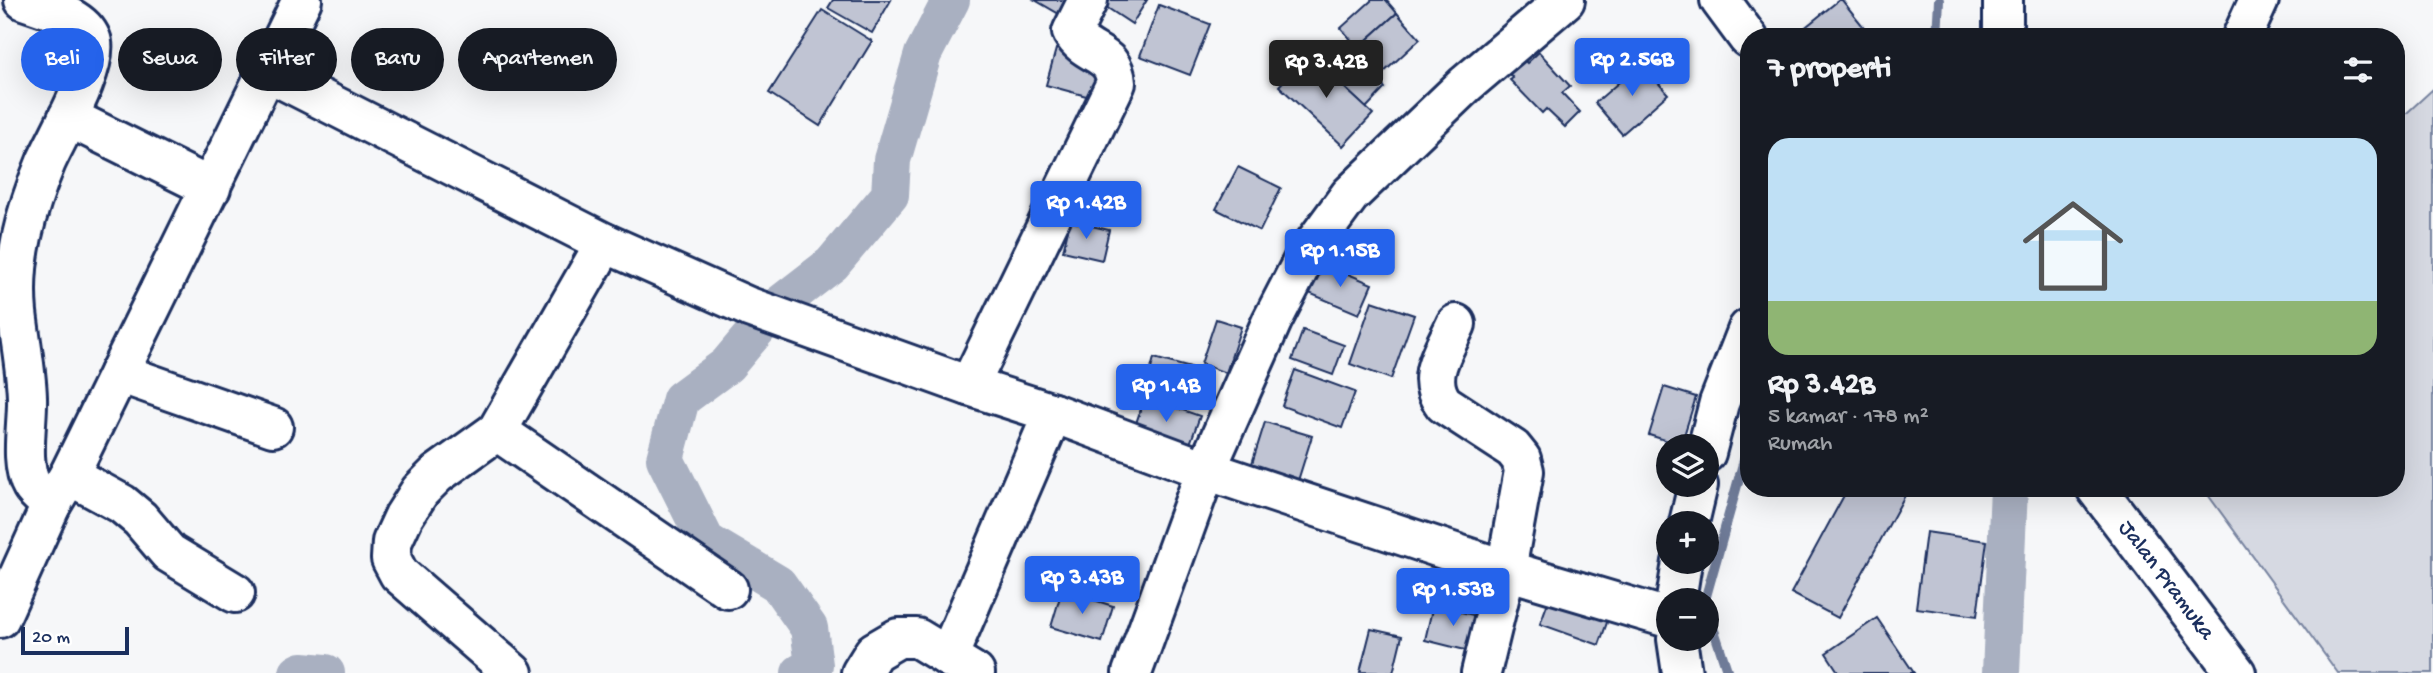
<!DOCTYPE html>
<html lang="id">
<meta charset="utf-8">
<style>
body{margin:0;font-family:"Gochi Hand",sans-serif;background:#242831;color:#f1f3f6;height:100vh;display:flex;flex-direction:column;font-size:26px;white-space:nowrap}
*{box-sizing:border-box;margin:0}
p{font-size:23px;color:#9ea1a6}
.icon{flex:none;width:38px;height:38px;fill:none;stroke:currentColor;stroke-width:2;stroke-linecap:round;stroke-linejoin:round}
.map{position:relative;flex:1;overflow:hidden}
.panel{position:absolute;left:1740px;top:28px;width:665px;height:469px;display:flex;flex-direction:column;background:#171b24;border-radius:28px;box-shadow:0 7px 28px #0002}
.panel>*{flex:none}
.guide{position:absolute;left:21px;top:28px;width:665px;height:63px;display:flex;gap:14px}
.fabs{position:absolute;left:1656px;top:434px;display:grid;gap:14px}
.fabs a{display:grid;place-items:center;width:63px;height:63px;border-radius:50%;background:#171b24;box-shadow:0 7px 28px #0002;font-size:35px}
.scale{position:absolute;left:21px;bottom:18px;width:108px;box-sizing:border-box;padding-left:7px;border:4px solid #1b2f5e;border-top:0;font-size:19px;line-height:24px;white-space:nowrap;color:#1b2f5e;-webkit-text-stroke:5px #fff;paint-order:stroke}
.price{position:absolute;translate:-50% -60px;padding:0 16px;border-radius:7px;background:#2563eb;color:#fff;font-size:23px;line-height:46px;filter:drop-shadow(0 2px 4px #0008)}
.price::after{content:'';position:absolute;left:50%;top:42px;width:21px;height:16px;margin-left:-10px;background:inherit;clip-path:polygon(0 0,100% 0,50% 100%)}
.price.active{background:#222;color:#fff}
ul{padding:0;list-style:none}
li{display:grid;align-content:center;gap:14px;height:371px;padding:0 28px}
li+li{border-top:2px solid #363941}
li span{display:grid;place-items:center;height:217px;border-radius:21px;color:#555}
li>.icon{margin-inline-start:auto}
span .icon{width:126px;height:126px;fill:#fffc;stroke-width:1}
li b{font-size:30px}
h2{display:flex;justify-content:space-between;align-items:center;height:84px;padding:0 28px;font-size:30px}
.chip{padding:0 24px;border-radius:32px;background:#171b24;box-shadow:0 7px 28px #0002;font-size:24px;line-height:63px}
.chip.active{background:#2563eb;color:#fff}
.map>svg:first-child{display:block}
.green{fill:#d6d9e2;stroke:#7884a0;stroke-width:2}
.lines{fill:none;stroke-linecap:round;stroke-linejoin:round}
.stream{stroke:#707c99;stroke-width:10}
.canal{stroke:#a9b0c1;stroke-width:38}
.building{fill:#c0c4d3;stroke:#1b2f5e;stroke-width:2}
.minor-casing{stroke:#1b2f5e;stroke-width:44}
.major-casing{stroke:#1b2f5e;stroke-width:44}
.minor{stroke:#fff;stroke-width:38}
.major{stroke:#fff;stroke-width:38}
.labels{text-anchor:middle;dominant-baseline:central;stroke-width:6;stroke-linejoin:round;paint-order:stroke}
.street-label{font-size:23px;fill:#1b2f5e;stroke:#fff}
</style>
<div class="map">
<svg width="2433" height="673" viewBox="0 0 2433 673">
<rect width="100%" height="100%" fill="#f6f7f9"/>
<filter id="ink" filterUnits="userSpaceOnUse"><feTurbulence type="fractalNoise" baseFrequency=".0143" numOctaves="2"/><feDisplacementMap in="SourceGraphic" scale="14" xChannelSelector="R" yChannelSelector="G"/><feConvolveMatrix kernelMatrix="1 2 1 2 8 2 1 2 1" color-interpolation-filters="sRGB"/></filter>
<g filter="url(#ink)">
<path class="green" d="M2433 89V673H2338L2203 488H2396V123Z"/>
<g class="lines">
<g class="stream">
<path d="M1937 37 1939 0"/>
<path d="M1705 600 1748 446"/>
<path d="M1706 606 1728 673"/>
</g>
<g class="canal">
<path d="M298 673 302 671 326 673"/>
<path d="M800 673 814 665 809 628 778 584 706 541 665 459 681 399 727 365 775 308 832 264 890 195 892 160 923 54 951 0"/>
<path d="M2001 673 2009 488"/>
</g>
</g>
<g class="building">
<path d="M833 0H891L872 33 828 8Z"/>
<path d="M1035 0H1085L1073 22Z"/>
<path d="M1106 0H1147L1132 24 1103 5Z"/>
<path d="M1372 0H1386L1397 13 1358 48 1341 28Z"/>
<path d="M1839 0H1842L1871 36 1799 37 1797 34Z"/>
<path d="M1159 5 1210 24 1190 75 1140 56Z"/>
<path d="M822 10 872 41 820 126 769 93Z"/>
<path d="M1397 13 1420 39 1382 74 1358 48Z"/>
<path d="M1056 49 1100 61 1090 97 1046 85Z"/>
<path d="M1539 52 1570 86 1562 93 1580 112 1565 127 1546 109 1542 113 1510 80 1513 78 1509 73 1523 59 1527 63Z"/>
<path d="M1346 53 1385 88 1366 108 1328 72Z"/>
<path d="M1308 54 1373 114 1343 146 1279 86Z"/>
<path d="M1641 63 1668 94 1622 134 1595 103Z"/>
<path d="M1238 167 1281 188 1260 231 1216 209Z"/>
<path d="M1070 221 1109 230 1102 260 1063 251Z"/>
<path d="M1322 263 1372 284 1359 314 1309 293Z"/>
<path d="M1372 301 1414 315 1391 379 1350 364Z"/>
<path d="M1216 319 1241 327 1226 373 1201 364Z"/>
<path d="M1303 330 1344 345 1333 375 1292 360Z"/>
<path d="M1154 358 1209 373 1201 406 1145 391Z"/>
<path d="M1295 370 1355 392 1342 428 1282 406Z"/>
<path d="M1664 387 1696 397 1681 445 1649 435Z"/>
<path d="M1145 397 1200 416 1187 452 1133 432Z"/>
<path d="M1265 422 1312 436 1296 487 1249 473Z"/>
<path d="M1848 488H1909L1838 618 1791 593Z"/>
<path d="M1926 532 1987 541 1977 616 1916 608Z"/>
<path d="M1062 590 1113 606 1102 642 1051 627Z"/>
<path d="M1551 594 1610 614 1599 645 1540 624Z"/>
<path d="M1433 605 1481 617 1473 652 1425 640Z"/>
<path d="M1877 618 1914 673H1839L1826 653Z"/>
<path d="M1371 629 1402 636 1393 673 1360 672Z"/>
</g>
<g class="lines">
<g class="minor-casing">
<g id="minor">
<path d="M24 0C45 8 82 16 91 39 101 63 57 137 46 162 26 210 12 260 17 312 20 340 26 368 27 397 28 422 19 463 32 486 36 493 45 499 51 505"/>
<path d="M2003 37V0"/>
<path d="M2242 37 2259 0"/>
<path d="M268 72 605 243 749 307 969 386 1053 413 1206 470 1506 570 1668 618"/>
<path d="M68 117 211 188"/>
<path d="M1456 324C1444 351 1423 378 1444 404L1513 449 1521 459 1524 471 1506 570 1481 673"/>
<path d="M119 373 273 427"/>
<path d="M969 386 1116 83C1114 50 1086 57 1072 32L1088 0"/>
<path d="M497 431 728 589"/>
<path d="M1706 453 1719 403 1748 329"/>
<path d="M69 475 122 504 140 519 169 553 235 593"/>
<path d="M1689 523 1698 485"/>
<path d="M1676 600 1682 562"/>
<path d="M0 618 51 505 69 475 302 0"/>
<path d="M1677 639 1682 673"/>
<path d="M948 657 1053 413"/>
<path d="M513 673 399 574 391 559 392 542 404 516 420 491 437 474 497 431 605 243"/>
<path d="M861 673 874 652 898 638H917L975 673"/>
<path d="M1132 673 1206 470 1272 321 1306 255 1350 195 1466 84 1565 0"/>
</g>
</g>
<g class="major-casing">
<g id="major">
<path d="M1720 0 1748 38"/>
<path id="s1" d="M2096 488 2236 673"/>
</g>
</g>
<use href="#minor" class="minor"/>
<use href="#major" class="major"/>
</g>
</g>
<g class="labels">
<g class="street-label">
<text stroke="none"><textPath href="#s1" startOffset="116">Jalan Pramuka</textPath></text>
</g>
</g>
</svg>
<div class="fabs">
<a><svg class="icon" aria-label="layers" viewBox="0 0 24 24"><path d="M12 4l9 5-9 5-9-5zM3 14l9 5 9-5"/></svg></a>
<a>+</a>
<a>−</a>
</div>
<div class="scale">20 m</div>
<b class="price" style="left:1632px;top:98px">Rp 2.56B</b>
<b class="price active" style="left:1326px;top:100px">Rp 3.42B</b>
<b class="price" style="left:1086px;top:241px">Rp 1.42B</b>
<b class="price" style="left:1340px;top:289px">Rp 1.15B</b>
<b class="price" style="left:1166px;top:424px">Rp 1.4B</b>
<b class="price" style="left:1082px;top:616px">Rp 3.43B</b>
<b class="price" style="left:1453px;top:628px">Rp 1.53B</b>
<div class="guide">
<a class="chip active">Beli</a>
<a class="chip">Sewa</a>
<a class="chip">Filter</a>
<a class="chip">Baru</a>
<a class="chip">Apartemen</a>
</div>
<section class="panel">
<h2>7 properti<svg class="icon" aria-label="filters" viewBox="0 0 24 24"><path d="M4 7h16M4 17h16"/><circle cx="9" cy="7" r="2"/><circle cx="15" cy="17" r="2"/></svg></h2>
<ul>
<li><span style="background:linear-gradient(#bfe0f5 75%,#8fb573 0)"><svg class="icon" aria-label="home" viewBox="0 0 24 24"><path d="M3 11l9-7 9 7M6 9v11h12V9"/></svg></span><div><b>Rp 3.42B</b><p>5 kamar · 178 m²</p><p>Rumah</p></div></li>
</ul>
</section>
</div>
